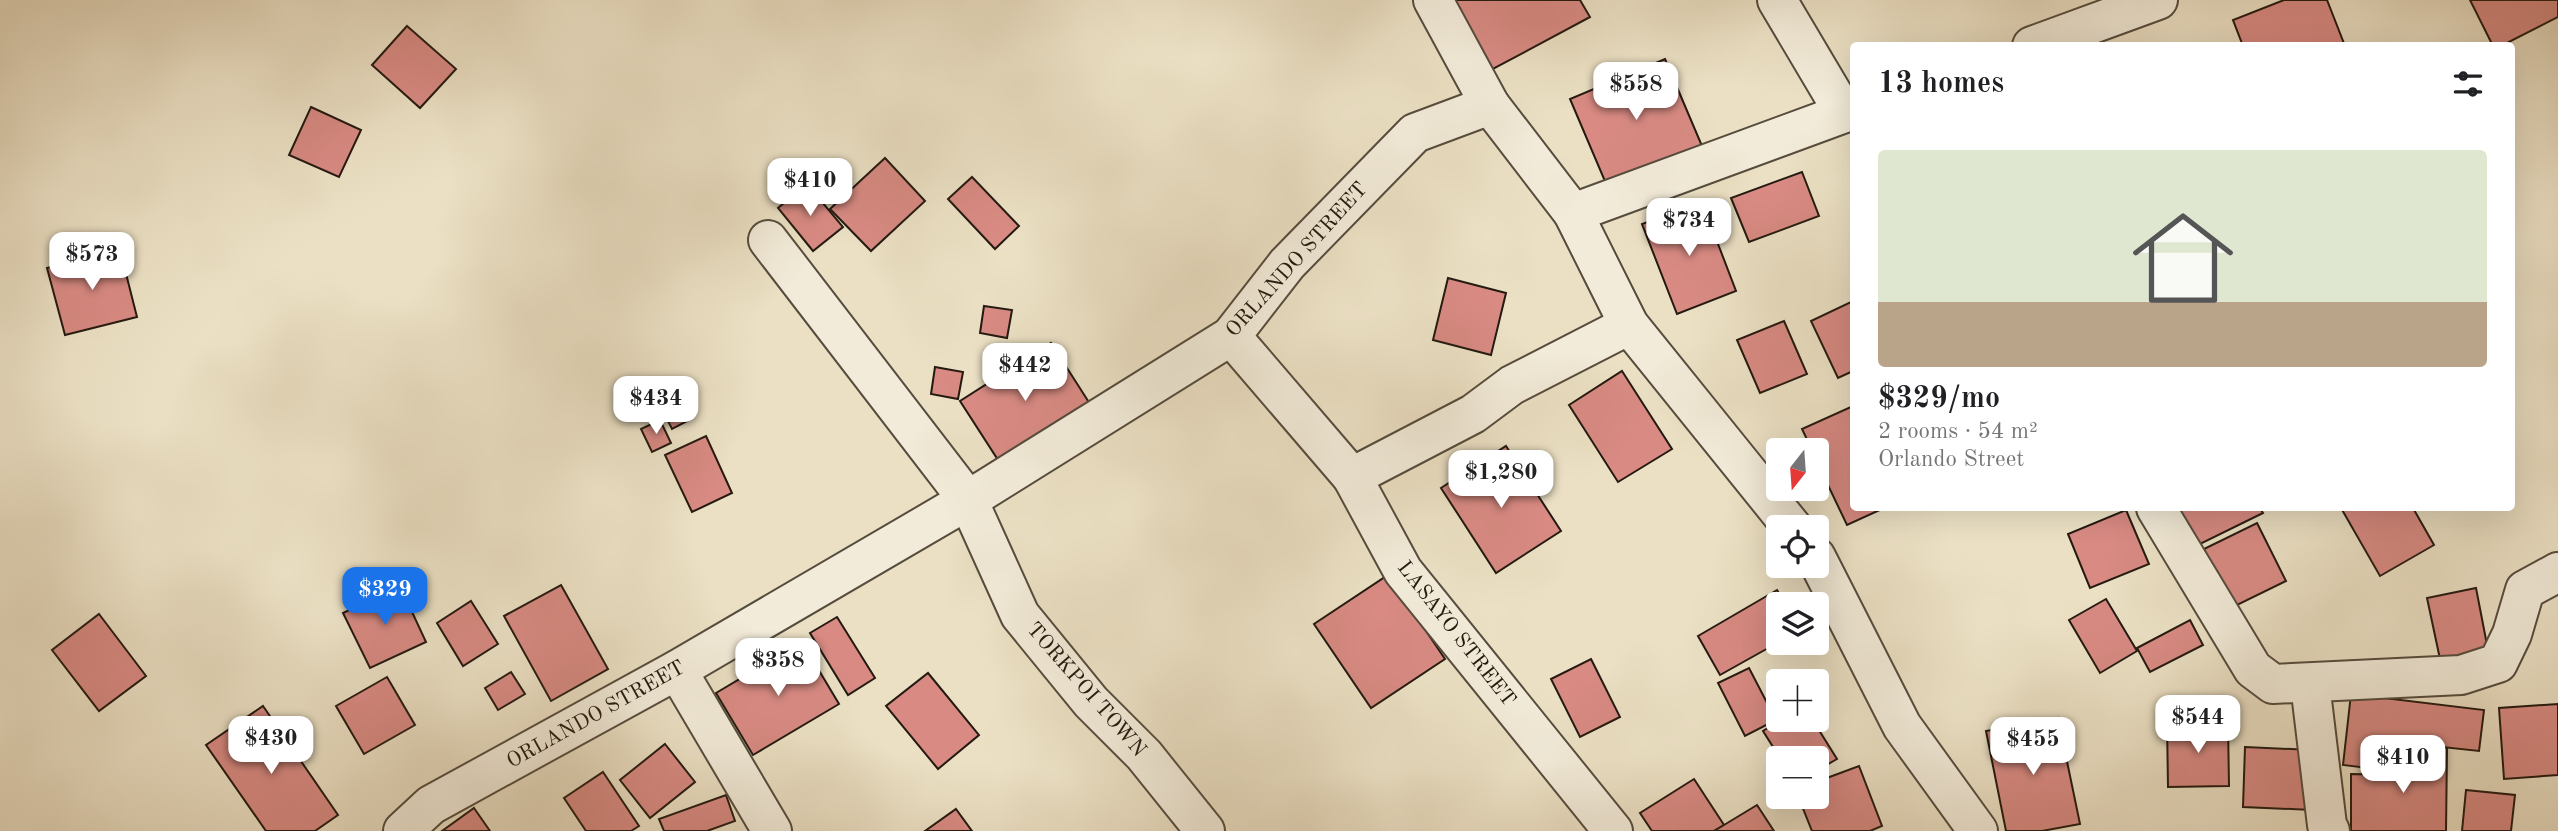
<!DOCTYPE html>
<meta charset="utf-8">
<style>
body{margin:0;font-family:"Old Standard TT",serif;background:#f2f2f2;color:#202124;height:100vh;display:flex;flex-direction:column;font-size:26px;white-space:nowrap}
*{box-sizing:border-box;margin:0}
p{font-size:23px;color:#757577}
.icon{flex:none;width:38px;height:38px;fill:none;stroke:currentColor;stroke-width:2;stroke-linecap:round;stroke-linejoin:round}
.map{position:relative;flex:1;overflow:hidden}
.details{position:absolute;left:1850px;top:42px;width:665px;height:469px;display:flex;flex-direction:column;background:#fff;border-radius:7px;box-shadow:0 7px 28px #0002}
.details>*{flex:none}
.needle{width:46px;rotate:197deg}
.buttons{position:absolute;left:1766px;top:438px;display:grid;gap:14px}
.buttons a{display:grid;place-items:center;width:63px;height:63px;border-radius:7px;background:#fff;box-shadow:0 7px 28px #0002;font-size:35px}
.price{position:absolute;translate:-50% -60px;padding:0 16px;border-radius:14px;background:#fff;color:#222;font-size:23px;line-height:46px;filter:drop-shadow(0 2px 4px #0008)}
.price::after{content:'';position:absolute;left:50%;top:42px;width:21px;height:16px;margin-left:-10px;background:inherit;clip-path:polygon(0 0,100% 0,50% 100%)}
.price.on{background:#1a73e8;color:#fff}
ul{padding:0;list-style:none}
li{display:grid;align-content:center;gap:14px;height:371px;padding:0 28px}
li span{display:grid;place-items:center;height:217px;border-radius:7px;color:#555}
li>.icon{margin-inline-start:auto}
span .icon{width:126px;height:126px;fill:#fffc;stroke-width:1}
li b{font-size:30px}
h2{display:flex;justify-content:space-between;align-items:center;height:84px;padding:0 28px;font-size:30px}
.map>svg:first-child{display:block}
.building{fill:#d88a83;stroke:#241a10;stroke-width:2}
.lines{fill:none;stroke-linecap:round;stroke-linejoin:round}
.street-casing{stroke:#564c3d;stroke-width:42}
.street{stroke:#f2ebd9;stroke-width:38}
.labels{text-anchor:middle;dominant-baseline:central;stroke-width:6;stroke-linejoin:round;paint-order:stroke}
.street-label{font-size:21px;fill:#241a10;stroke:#f2ebd9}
</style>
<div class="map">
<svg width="2558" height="831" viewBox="0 0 2558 831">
<rect width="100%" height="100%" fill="#ebe0c4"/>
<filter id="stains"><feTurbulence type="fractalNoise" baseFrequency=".00286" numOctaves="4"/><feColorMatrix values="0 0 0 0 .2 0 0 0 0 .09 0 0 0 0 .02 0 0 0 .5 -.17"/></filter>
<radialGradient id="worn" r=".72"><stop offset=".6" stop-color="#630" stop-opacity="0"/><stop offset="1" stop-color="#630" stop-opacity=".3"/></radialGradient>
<g class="building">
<path d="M1453 0H1580L1590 17 1491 70Z"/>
<path d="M2284 0H2327L2345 46H2243L2233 20Z"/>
<path d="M2470 0H2558V17L2501 46H2493Z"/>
<path d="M407 26 456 69 420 108 372 65Z"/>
<path d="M1665 59 1702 146 1607 186 1570 99Z"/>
<path d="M311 107 361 130 339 177 289 155Z"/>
<path d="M885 158 925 201 871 251 830 209Z"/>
<path d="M1802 172 1819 216 1749 242 1731 198Z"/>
<path d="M972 177 1019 226 995 249 948 199Z"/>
<path d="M807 184 843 227 813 251 778 208Z"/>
<path d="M1702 202 1736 291 1677 314 1642 224Z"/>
<path d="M120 250 137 317 65 335 47 268Z"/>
<path d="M1448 278 1506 293 1491 355 1433 340Z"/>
<path d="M1853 301V371L1838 378 1811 321Z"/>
<path d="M984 306 1012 310 1007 338 980 333Z"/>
<path d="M1784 321 1807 374 1760 393 1737 340Z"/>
<path d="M1051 343 1090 404 1000 463 960 401Z"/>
<path d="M935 367 963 372 958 399 931 394Z"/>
<path d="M1622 371 1672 449 1618 482 1569 405Z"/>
<path d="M680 396 691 419 672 429 660 405Z"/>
<path d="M1853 406V508H1884L1847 525 1816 460V450H1812L1802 429Z"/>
<path d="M660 420 671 443 652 452 641 429Z"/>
<path d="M706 436 732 493 692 512 665 455Z"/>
<path d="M1506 446 1561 531 1496 573 1441 488Z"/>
<path d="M2179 508H2260L2263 513 2198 545Z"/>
<path d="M2341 508H2413L2434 545 2380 576Z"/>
<path d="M2126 510 2149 564 2090 588 2068 534Z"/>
<path d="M2257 523 2286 581 2233 607 2204 549Z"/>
<path d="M1388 575 1445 659 1371 708 1314 624Z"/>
<path d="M561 585 608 669 551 701 504 616Z"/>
<path d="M400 586 426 642 370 668 343 613Z"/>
<path d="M2476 588 2488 650 2440 659 2427 598Z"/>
<path d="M1777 590 1785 604H1778L1779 642 1720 675 1698 636Z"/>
<path d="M2106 599 2137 651 2100 673 2069 620Z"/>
<path d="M471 601 498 644 463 666 437 623Z"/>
<path d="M99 614 146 676 99 711 52 650Z"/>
<path d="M837 617 875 678 848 695 810 633Z"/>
<path d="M2190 620 2203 645 2150 672 2137 648Z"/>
<path d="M802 642 839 704 753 755 716 693Z"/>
<path d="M1591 659 1620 717 1580 737 1551 679Z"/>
<path d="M1749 668 1776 720 1745 736 1718 683Z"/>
<path d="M511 672 525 694 498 710 485 688Z"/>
<path d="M928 673 979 735 938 769 886 706Z"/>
<path d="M387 677 415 725 364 754 336 706Z"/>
<path d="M2351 694 2484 710 2479 751 2396 742 2392 771 2343 765Z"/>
<path d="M2558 704V775L2504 779 2499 708Z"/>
<path d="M263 706 338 815 315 831H266L206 745Z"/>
<path d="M2058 718 2080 824 2042 831H2006L1986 731Z"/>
<path d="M1782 719H1812L1837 759 1816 771V758H1780L1763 731Z"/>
<path d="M2167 723H2228L2229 786 2168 787Z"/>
<path d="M665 744 695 782 650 818 620 780Z"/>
<path d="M2245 747 2313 750 2312 810 2243 807Z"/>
<path d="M2404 747 2447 748 2446 831H2351V774L2403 775Z"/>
<path d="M1859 766 1882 826 1870 831H1812L1798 796H1816V782Z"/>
<path d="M603 772 639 826 631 831H586L564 798Z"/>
<path d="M1694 779 1724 825 1714 831H1652L1640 813Z"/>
<path d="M2466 790 2515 795 2511 831H2462Z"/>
<path d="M726 795 735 821 707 831H664L659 819Z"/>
<path d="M1757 805 1774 831H1714L1724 825Z"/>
<path d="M474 808 490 831H442Z"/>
<path d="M956 809 972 831H925Z"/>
</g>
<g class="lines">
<g class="street-casing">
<g id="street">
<path d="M1433 0 1490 105"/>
<path d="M1777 0 1844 113"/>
<path d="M2032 46 2158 0"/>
<path d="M1573 213 1629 325 1792 527"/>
<path d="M768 240 968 500 1020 615 1091 702 1144 755 1205 831"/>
<path d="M1231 336 1352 477"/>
<path d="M2156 508 2253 669 2273 684 2461 675 2498 663 2512 634 2525 590 2558 572"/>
<path d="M1816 557 1902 726 1978 831"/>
<path d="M677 670 772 831"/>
<path d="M2310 684 2327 825 2330 831"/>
<path d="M403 831 431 805 677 670 968 500 1231 336 1287 264 1415 133 1490 105 1573 213 1853 110"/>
<path d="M1613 831 1403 571 1352 477 1473 414 1512 385 1629 325"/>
</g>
</g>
<use href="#street" class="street"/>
</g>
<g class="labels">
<g class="street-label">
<text transform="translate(1297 260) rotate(-48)">ORLANDO STREET</text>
<text transform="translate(1456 634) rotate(52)">LASAYO STREET</text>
<text transform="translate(1086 690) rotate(49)">TORKPOI TOWN</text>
<text transform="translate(596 715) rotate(-29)">ORLANDO STREET</text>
</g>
</g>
<rect width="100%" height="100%" filter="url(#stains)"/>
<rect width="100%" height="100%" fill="url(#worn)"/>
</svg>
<div class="buttons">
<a><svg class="needle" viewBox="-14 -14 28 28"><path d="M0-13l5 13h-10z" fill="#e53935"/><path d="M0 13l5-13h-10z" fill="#757577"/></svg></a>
<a><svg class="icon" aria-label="locate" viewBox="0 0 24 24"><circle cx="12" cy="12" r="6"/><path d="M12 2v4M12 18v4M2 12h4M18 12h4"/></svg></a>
<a><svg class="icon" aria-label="layers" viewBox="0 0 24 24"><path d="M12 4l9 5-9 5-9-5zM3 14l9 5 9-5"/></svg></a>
<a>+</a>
<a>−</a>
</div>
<b class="price" style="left:1636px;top:122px">$558</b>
<b class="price" style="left:810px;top:218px">$410</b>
<b class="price" style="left:1689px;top:258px">$734</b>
<b class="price" style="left:92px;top:292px">$573</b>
<b class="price" style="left:1025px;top:403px">$442</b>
<b class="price" style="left:656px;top:436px">$434</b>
<b class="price" style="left:1501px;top:510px">$1,280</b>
<b class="price on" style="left:385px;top:627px">$329</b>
<b class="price" style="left:778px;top:698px">$358</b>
<b class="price" style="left:2198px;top:755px">$544</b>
<b class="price" style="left:271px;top:776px">$430</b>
<b class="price" style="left:2033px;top:777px">$455</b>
<b class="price" style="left:2403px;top:795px">$410</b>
<section class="details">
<h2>13 homes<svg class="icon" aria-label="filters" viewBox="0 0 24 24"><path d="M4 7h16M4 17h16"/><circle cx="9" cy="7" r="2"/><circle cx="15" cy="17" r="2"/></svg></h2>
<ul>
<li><span style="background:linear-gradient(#dfe7d0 70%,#b9a48a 0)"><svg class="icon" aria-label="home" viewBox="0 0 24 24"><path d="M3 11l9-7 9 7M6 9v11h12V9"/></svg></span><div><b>$329/mo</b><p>2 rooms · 54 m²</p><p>Orlando Street</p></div></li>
</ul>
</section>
</div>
